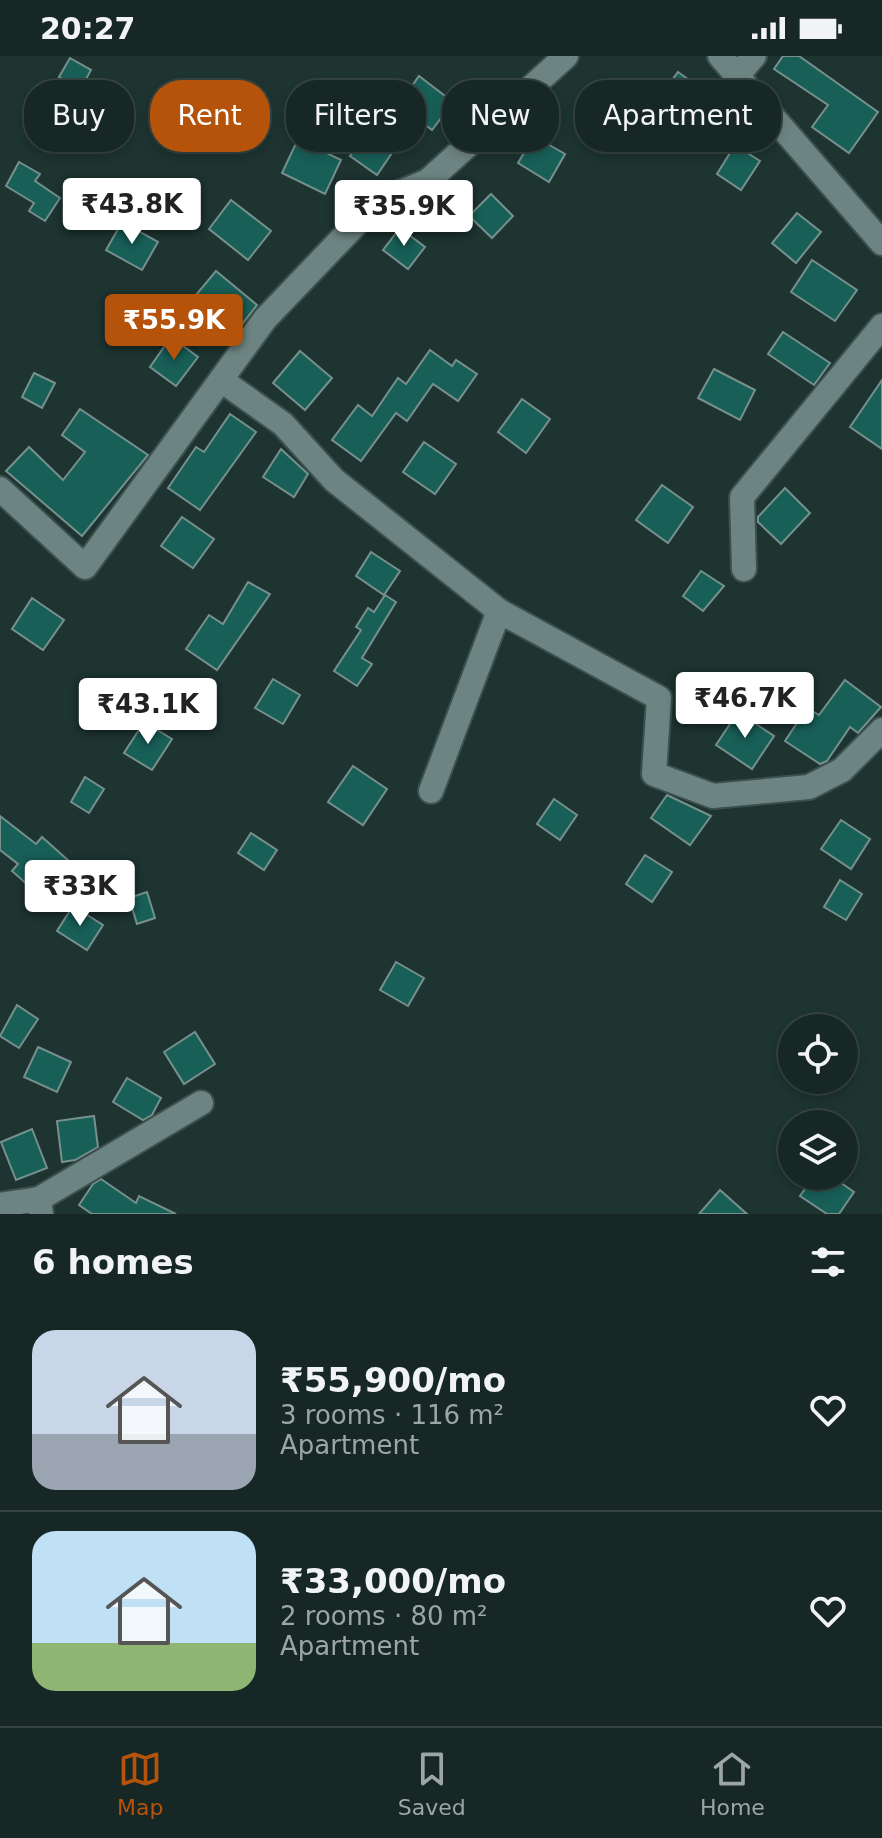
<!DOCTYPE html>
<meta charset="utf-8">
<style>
body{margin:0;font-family:"DejaVu Sans",sans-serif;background:#233332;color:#f1f3f6;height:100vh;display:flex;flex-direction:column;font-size:30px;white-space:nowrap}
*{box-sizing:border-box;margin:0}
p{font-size:26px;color:#9ea5a7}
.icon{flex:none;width:44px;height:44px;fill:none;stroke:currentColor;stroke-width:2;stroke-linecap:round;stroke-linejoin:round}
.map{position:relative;height:1158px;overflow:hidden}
.drawer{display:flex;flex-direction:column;background:#162725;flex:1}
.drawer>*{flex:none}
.guide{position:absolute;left:24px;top:24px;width:834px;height:72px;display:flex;gap:16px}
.buttons{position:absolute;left:778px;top:958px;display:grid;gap:16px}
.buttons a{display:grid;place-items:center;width:80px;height:80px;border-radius:50%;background:#162725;box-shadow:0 4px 12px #0003,0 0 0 2px #354442;font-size:40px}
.price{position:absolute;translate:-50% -68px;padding:0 18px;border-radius:8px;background:#fff;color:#222;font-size:26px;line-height:52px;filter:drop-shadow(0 2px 4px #0008)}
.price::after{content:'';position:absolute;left:50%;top:48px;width:24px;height:18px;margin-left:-12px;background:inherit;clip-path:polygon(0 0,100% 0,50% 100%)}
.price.selected{background:#b45309;color:#fff}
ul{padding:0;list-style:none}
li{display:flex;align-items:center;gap:24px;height:200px;padding:0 32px}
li+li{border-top:2px solid #354442}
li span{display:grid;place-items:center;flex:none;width:224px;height:160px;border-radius:24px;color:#555}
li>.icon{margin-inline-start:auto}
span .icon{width:96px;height:96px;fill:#fffc;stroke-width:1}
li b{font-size:34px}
h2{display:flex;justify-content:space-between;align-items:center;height:96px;padding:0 32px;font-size:34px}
.pill{padding:0 28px;border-radius:32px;background:#162725;box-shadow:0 4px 12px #0003,0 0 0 2px #354442;font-size:28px;line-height:72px}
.pill.selected{background:#b45309;color:#fff}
.status{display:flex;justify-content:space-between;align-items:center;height:56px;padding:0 40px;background:#162725;direction:ltr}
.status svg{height:22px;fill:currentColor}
.dock{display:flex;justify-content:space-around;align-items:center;height:112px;border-top:2px solid #354442;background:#162725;font-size:22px;color:#9ea5a7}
.dock a{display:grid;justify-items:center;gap:4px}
.dock .selected{color:#b45309}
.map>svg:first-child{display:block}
.building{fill:#185f58;stroke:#77908c;stroke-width:2}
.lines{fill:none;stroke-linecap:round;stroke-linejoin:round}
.street-casing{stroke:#3c504e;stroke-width:28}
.street{stroke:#6d8582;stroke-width:24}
</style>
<div class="status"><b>20:27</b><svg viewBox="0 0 49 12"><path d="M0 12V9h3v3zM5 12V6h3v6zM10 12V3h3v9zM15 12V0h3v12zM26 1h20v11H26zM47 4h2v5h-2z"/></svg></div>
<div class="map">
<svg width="882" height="1158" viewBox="0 0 882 1158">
<rect width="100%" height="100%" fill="#1d3431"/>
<g class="building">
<path d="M783 0H799L878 56 849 97 812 71 828 49 774 13Z"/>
<path d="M70 2 91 14 80 34 59 21Z"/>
<path d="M678 16 710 39 688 69 656 46Z"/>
<path d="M419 20 453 46 432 74 399 48Z"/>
<path d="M369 72 396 91 377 119 350 100Z"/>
<path d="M534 80 565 98 549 126 518 107Z"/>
<path d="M298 83 341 104 325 138 282 117Z"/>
<path d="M735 89 760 105 741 134 717 118Z"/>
<path d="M19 106 40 118 35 125 60 142 45 165 29 155 34 147 6 130Z"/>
<path d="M491 138 513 160 492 182 469 160Z"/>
<path d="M231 144 271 175 248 204 209 173Z"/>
<path d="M797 157 821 176 796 207 772 187Z"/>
<path d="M122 166 158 186 142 214 106 194Z"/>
<path d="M400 172 425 191 408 213 383 194Z"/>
<path d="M812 204 857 234 835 265 791 236Z"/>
<path d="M216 215 257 249 232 281 190 246Z"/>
<path d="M783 276 830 307 814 329 768 298Z"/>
<path d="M171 281 198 301 176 330 150 311Z"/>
<path d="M430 294 452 310 456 304 477 318 458 345 433 328 407 365 396 357 361 405 332 384 358 349 372 360 398 322 406 328Z"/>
<path d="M300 295 332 322 305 354 273 327Z"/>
<path d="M714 313 755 334 740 364 698 342Z"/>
<path d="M34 317 55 327 42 352 22 341Z"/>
<path d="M882 324V393L850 371Z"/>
<path d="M522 343 550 363 526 397 498 376Z"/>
<path d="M80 353 148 399 82 480 6 415 29 391 63 424 85 396 62 379Z"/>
<path d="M230 358 256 376 200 454 168 432 196 391 204 396Z"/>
<path d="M424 386 456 408 435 438 403 416Z"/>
<path d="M281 393 308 418 294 441 263 421Z"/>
<path d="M662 429 693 451 668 487 636 464Z"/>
<path d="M785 432 810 457 781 488 758 466V461Z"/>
<path d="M182 461 214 483 193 512 161 490Z"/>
<path d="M371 496 400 515 384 539 356 520Z"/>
<path d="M701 515 724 530 703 555 683 540Z"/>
<path d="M248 526 270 538 217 614 186 593 209 559 223 568Z"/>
<path d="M385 539 396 546 362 602 372 608 357 630 334 615 361 574 356 571 368 552 374 556Z"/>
<path d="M32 542 64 564 43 594 12 573Z"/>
<path d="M273 623 300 639 283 668 255 652Z"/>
<path d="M845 624 881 651 858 677 850 671 827 705 820 708 785 685 807 652 819 659Z"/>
<path d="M738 656 774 680 752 713 716 689Z"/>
<path d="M144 666 172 683 152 714 124 697Z"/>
<path d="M353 710 387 733 363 769 328 746Z"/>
<path d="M85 721 104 733 89 757 71 746Z"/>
<path d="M667 739 711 760 690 789 651 762Z"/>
<path d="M554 743 577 759 560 784 537 768Z"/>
<path d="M0 760 36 788 42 781 69 805 39 839 12 815 18 808 0 794Z"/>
<path d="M841 764 870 783 851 813 821 793Z"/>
<path d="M251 777 277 794 264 814 238 797Z"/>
<path d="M645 799 672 816 652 846 626 828Z"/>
<path d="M840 824 862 838 846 864 824 851Z"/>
<path d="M147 836 155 862 137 868 129 842Z"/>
<path d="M73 850 103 869 87 894 57 875Z"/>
<path d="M396 906 424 922 408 950 380 934Z"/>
<path d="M17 949 38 963 19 992 0 980Z"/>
<path d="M195 976 215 1008 184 1028 164 996Z"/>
<path d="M38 991 71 1006 57 1036 24 1021Z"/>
<path d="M127 1022 161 1042 152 1059 143 1064 113 1046Z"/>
<path d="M94 1060 98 1091 75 1104 62 1106 57 1065Z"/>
<path d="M32 1073 47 1112 16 1124 1 1086Z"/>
<path d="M814 1120H831L854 1136 839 1158H827L800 1140Z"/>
<path d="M101 1123 136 1147 139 1140 176 1158H92L79 1149 93 1128Z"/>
<path d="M720 1134 747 1158H699Z"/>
</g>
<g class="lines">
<g class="street-casing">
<g id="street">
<path d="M720 0 882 187"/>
<path d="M737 20 754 0"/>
<path d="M221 324 283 368 334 424 499 555"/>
<path d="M0 433 85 511 265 263 377 146 428 125 566 0"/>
<path d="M744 513 742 441 882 270"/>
<path d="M431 735 499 555 659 642 654 718 713 740 809 731 842 714 882 674"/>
<path d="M39 1143 201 1047"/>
<path d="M0 1149 39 1143 41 1158"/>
</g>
</g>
<use href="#street" class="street"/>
</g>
</svg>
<div class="buttons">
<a><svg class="icon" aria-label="locate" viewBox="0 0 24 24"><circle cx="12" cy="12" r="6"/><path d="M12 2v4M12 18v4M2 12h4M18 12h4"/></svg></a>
<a><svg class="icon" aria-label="layers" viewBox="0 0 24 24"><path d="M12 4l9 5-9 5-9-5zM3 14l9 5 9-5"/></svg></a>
</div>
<b class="price" style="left:132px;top:190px">₹43.8K</b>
<b class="price" style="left:404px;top:192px">₹35.9K</b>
<b class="price selected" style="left:174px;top:306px">₹55.9K</b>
<b class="price" style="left:745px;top:684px">₹46.7K</b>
<b class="price" style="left:148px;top:690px">₹43.1K</b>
<b class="price" style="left:80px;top:872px">₹33K</b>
<div class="guide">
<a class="pill">Buy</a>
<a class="pill selected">Rent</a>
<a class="pill">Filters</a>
<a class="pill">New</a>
<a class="pill">Apartment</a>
</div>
</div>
<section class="drawer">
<h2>6 homes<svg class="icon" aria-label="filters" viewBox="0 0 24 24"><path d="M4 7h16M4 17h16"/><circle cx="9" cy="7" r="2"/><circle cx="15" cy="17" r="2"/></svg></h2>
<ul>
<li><span style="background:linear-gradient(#c9d6e8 65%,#9aa5b1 0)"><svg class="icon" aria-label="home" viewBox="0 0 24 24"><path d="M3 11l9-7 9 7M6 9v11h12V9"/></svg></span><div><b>₹55,900/mo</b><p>3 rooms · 116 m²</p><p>Apartment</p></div><svg class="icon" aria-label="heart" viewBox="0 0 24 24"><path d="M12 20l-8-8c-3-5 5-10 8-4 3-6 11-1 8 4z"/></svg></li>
<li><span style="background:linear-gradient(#bfe0f5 70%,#8fb573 0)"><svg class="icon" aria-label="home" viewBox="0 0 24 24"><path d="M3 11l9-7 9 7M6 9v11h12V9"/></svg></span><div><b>₹33,000/mo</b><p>2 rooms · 80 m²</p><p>Apartment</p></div><svg class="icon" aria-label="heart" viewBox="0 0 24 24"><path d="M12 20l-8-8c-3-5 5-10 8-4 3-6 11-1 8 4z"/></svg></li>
</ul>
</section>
<nav class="dock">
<a class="selected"><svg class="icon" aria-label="map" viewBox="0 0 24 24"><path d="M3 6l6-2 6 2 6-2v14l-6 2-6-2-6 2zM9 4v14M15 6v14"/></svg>Map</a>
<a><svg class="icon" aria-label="saved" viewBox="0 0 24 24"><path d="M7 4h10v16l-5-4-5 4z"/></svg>Saved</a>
<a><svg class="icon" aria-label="home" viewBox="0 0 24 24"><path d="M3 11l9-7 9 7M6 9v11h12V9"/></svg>Home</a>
</nav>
